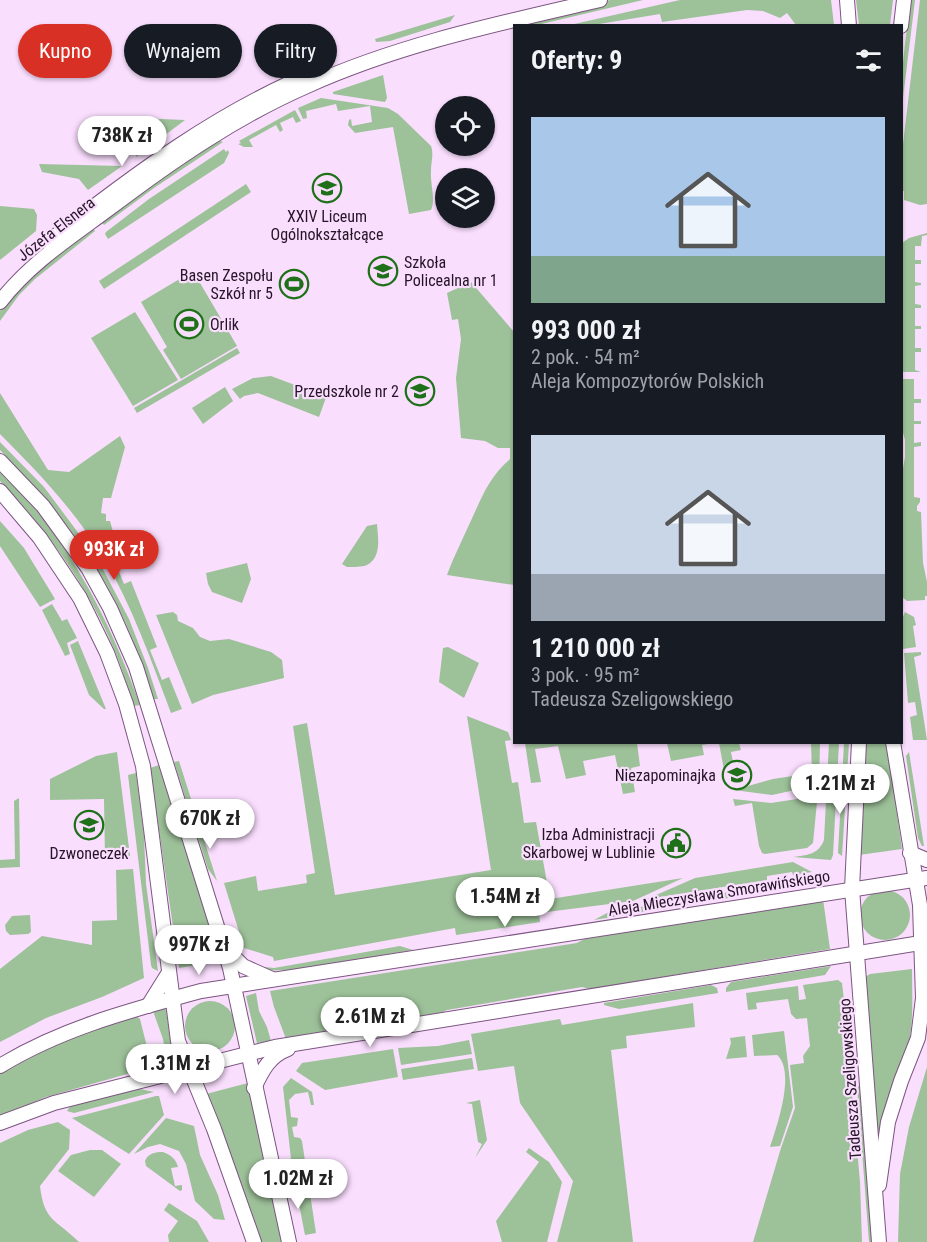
<!DOCTYPE html>
<html lang="pl">
<meta charset="utf-8">
<style>
body{margin:0;font-family:"Roboto Condensed",sans-serif;background:#20242c;color:#f1f3f6;height:100vh;display:flex;flex-direction:column;font-size:22px;white-space:nowrap}
*{box-sizing:border-box;margin:0}
p{font-size:20px;color:#9ea1a6}
.icon{flex:none;width:33px;height:33px;fill:none;stroke:currentColor;stroke-width:2;stroke-linecap:round;stroke-linejoin:round}
.map{position:relative;flex:1;overflow:hidden}
.drawer{position:absolute;left:513px;top:24px;width:390px;height:720px;display:flex;flex-direction:column;background:#171b24;border-radius:0px;box-shadow:0 2px 4px #0004}
.drawer>*{flex:none}
.banner{position:absolute;left:18px;top:24px;width:405px;height:54px;display:flex;gap:12px}
.tools{position:absolute;left:435px;top:96px;display:grid;gap:12px}
.tools a{display:grid;place-items:center;width:60px;height:60px;border-radius:50%;background:#171b24;box-shadow:0 2px 4px #0004;font-size:30px}
.price{position:absolute;translate:-50% -51px;padding:0 14px;border-radius:21px;background:#fff;color:#222;font-size:20px;line-height:39px;filter:drop-shadow(0 2px 3px #0008)}
.price::after{content:'';position:absolute;left:50%;top:36px;width:18px;height:14px;margin-left:-9px;background:inherit;clip-path:polygon(0 0,100% 0,50% 100%)}
.price.selected{background:#d93025;color:#fff}
ul{padding:0;list-style:none}
li{display:grid;align-content:center;gap:12px;height:318px;padding:0 18px}
li span{display:grid;place-items:center;height:186px;border-radius:0px;color:#555}
li>.icon{margin-inline-start:auto}
span .icon{width:108px;height:108px;fill:#fffc;stroke-width:1}
li b{font-size:26px}
h2{display:flex;justify-content:space-between;align-items:center;height:72px;padding:0 18px;font-size:26px}
.pill{padding:0 21px;border-radius:27px;background:#171b24;box-shadow:0 2px 4px #0004;font-size:21px;line-height:54px}
.pill.selected{background:#d93025;color:#fff}
.map>svg:first-child{display:block}
.green{fill:#9dc199}
.lines{fill:none;stroke-linecap:round;stroke-linejoin:round}
.secondary-casing{stroke:#7c5581;stroke-width:16}
.secondary{stroke:#fff;stroke-width:14}
.labels{text-anchor:middle;dominant-baseline:central;stroke-width:4.5;stroke-linejoin:round;paint-order:stroke}
.poi-label{font-size:16px;fill:#251527;stroke:#f9defd;text-anchor:end}
.street-label{font-size:16px;fill:#251527;stroke:#f9defd}
</style>
<div class="map">
<svg width="927" height="1242" viewBox="0 0 927 1242">
<rect width="100%" height="100%" fill="#f9defd"/>
<g class="green">
<path d="M610 0H643L537 25 529 26 535 19Z"/>
<path d="M680 0H831L834 25H796L787 13 780 18 763 11 747 10 662 22 660 14 593 25H570Z"/>
<path d="M856 0H893L890 25H859Z"/>
<path d="M910 0H915L902 106V71Z"/>
<path d="M920 0H927V204L920 205 904 200V191H902L903 144Z"/>
<path d="M455 15 450 22 390 41 376 42 375 39Z"/>
<path d="M383 75 387 98 385 102 333 94V92Z"/>
<path d="M321 98 388 108 398 114 431 146C434 154 431 162 431 171 430 183 436 200 431 210L409 214 393 127 355 133 348 125 349 120 351 119 352 126 372 122 370 106 338 111 336 104 306 111 307 118 303 119 298 108Z"/>
<path d="M295 110 301 121 296 123 293 117 280 123 283 130 280 132 276 125 249 140 253 147H244L238 144 241 143 239 141Z"/>
<path d="M136 118 185 120 136 157Z"/>
<path d="M217 140 223 142 154 188 104 225 100 220Z"/>
<path d="M224 149 226 152 228 150 229 153 224 163 108 239 105 234 106 232 149 199Z"/>
<path d="M39 164 122 166 88 190 79 179 42 172Z"/>
<path d="M246 184 251 192 104 289 99 281Z"/>
<path d="M0 206 34 209 37 215 36 231 0 260Z"/>
<path d="M91 225 95 231 35 279 19 295 0 321V311L24 280Z"/>
<path d="M927 233V235L922 236 921 246H915V260H921V264H915V282L921 283V285L915 286V304L921 305V308H915V326H921V329H915V348H921V352H915V370L921 372H904L902 371V243L909 238Z"/>
<path d="M193 271 237 346 181 379 163 350 167 347 141 302Z"/>
<path d="M471 282 514 332V585L447 575C453 558 461 543 468 527 481 500 487 479 510 459V448H498L485 441 461 438 456 378 461 339 458 319 452 320 447 293Z"/>
<path d="M135 312 178 380 133 406 91 338Z"/>
<path d="M237 348 240 353 137 413 134 408Z"/>
<path d="M271 376 324 396 326 391 328 392 319 417 258 393 244 396 240 399 232 389 253 378Z"/>
<path d="M902 379H914V399H921V403H914V421H921V424H914V443L921 442V446L914 447V497L920 498V502L917 506V511L921 512 923 563 927 582V596H925V600L907 601 902 597V474L905 457V440L902 429Z"/>
<path d="M225 387 233 401 203 424 192 408Z"/>
<path d="M0 393 48 470 69 472 120 436 125 447 111 498H103L101 513 106 514V521H110L117 546 110 550 124 584 131 581 157 647 150 650 162 680 169 677 182 709 171 713C151 660 132 605 103 557 75 511 38 472 0 434Z"/>
<path d="M0 442 44 487 97 558 129 619 148 668 158 699H154C143 667 132 635 117 605 88 546 45 497 0 450Z"/>
<path d="M0 471C67 535 109 618 140 705L134 706C128 689 123 671 116 654 90 589 48 531 0 481Z"/>
<path d="M0 521 24 548 55 599 40 607 0 546Z"/>
<path d="M377 524C378 538 382 557 367 565 362 567 353 567 347 567L342 564 367 526Z"/>
<path d="M247 563 251 579 242 603 212 592 208 584 206 573Z"/>
<path d="M52 604 62 621 67 619 77 638 67 643 70 654 65 656 42 610Z"/>
<path d="M173 612 177 615 178 621 193 628 200 637 210 641 229 639 271 652 282 660 284 678 213 695 192 704 156 615Z"/>
<path d="M905 612 914 617 916 625 913 626 916 647 903 649 902 619Z"/>
<path d="M78 641 106 709H104L89 695 70 645Z"/>
<path d="M448 647 479 663 464 698 439 682 443 648Z"/>
<path d="M921 652V655L914 657 927 740H913L910 717 917 715 915 702 908 703 904 653Z"/>
<path d="M467 716 508 732 511 740 505 741 512 783 518 782 524 823 536 822 550 899 683 878 633 901 539 913 540 922 456 935 455 928 274 961 273 957 244 948 224 883 256 876 258 891 307 883 306 875 315 873 293 726 307 723 335 895 491 870Z"/>
<path d="M525 743H637L640 766 631 768 635 792 623 794 615 755 583 761 586 775 566 779 558 746 535 749 541 782 531 783Z"/>
<path d="M667 743V742L715 743 702 745 704 755 671 761Z"/>
<path d="M719 743H739L741 750 731 752 736 777 726 781Z"/>
<path d="M811 743H820L819 788 809 787 772 795 734 790 773 779 812 773Z"/>
<path d="M829 743H839L833 855 831 860 793 857C807 855 818 855 824 840Z"/>
<path d="M844 743H849L842 856 838 853Z"/>
<path d="M865 743H887L902 849 859 855Z"/>
<path d="M117 752 130 856 105 857 104 799 50 800V779L96 756Z"/>
<path d="M909 752 924 846H922L918 838 906 756Z"/>
<path d="M179 761 217 881 208 869 174 762Z"/>
<path d="M159 765 220 961 179 968 150 768Z"/>
<path d="M136 773 144 835 146 884 158 971 152 968 151 965 128 775Z"/>
<path d="M810 797 817 802 813 843 807 848 765 854 762 853 759 846 752 803 735 806 733 799 771 803Z"/>
<path d="M19 798 20 867 0 868V860L15 859 14 801Z"/>
<path d="M793 862 812 872 793 875 792 872 767 876V880L647 899 695 878Z"/>
<path d="M133 869 144 978 102 997 46 1018 0 1042V969L42 936 92 945V921L117 920 116 870Z"/>
<path d="M814 878 820 883 594 920 609 912Z"/>
<circle cx="885" cy="915" r="25"/>
<path d="M823 899 830 949 590 989 582 987 447 1010 439 1014 286 1039 274 1007 270 991 577 943 584 939Z"/>
<path d="M30 915 31 932 28 934 10 935 6 931 5 925 12 916Z"/>
<path d="M400 946 413 950 302 969 265 971V967L274 968Z"/>
<path d="M831 966 825 975 726 992V988L731 982Z"/>
<path d="M912 969C912 994 914 1022 908 1047 898 1081 882 1107 878 1144L865 977 870 974Z"/>
<path d="M838 980 842 983 844 1000 860 1182 862 1242H753L781 1148 795 1108 790 1065 804 1063 803 1056 810 1046 807 1018 796 1019 791 1014 788 999 756 1003 757 1009 748 1010 746 993 798 986 799 1000 806 999 803 985Z"/>
<path d="M711 985 717 988 718 993 619 1009 604 1005V1003Z"/>
<path d="M256 993 259 1011 267 1027 271 1041 257 1043 246 996Z"/>
<circle cx="210" cy="1026" r="25"/>
<path d="M693 1003 695 1027 626 1036 627 1048 611 1050 633 1242H557L573 1181 520 1103 514 1066 478 1071 471 1034 560 1019 562 1025Z"/>
<path d="M163 1007 166 1010 170 1038 177 1059 167 1063 163 1039 153 1011Z"/>
<path d="M136 1016 140 1019 152 1067 46 1097 0 1117V1074L69 1037Z"/>
<path d="M784 1031 793 1107 780 1146 770 1147C777 1126 796 1071 777 1055L754 1056 752 1035Z"/>
<path d="M745 1036 747 1057 726 1059 731 1043 730 1038Z"/>
<path d="M469 1040 472 1054 401 1065 398 1048 438 1046Z"/>
<path d="M393 1049 398 1077 325 1090 296 1071 302 1063Z"/>
<path d="M472 1058 474 1069 403 1080 401 1069Z"/>
<path d="M927 1067V1242H898L900 1174 909 1127Z"/>
<path d="M291 1078 312 1092 314 1105H311L308 1092 295 1094 289 1100 291 1117 298 1118 297 1126 292 1127 294 1137 300 1138 302 1141 316 1233 305 1235 292 1168 283 1087Z"/>
<path d="M248 1083 284 1242H261L221 1127 206 1094Z"/>
<path d="M857 1086H859L863 1102 873 1242H869Z"/>
<path d="M135 1088 154 1092 74 1113 67 1111 71 1105Z"/>
<path d="M156 1096H159L164 1115 129 1154 72 1118Z"/>
<path d="M480 1100 487 1140 475 1158 482 1144 478 1142 472 1104 466 1103Z"/>
<path d="M166 1118 194 1126 200 1155 218 1195 225 1220 214 1219 195 1201 186 1164 179 1151 160 1144 148 1147 134 1154Z"/>
<path d="M58 1122 70 1130 69 1149 40 1186C44 1222 56 1219 79 1242H0V1143L28 1130Z"/>
<path d="M529 1148 549 1162 562 1182 547 1242H502L496 1221 539 1162 526 1152Z"/>
<path d="M90 1150H102L121 1164 94 1197 58 1171 71 1155Z"/>
<path d="M163 1152C171 1155 176 1159 178 1167L171 1168 175 1186 182 1185V1190L180 1191 146 1166 145 1161C148 1153 156 1152 163 1152Z"/>
<path d="M169 1203 197 1221 209 1242H169L168 1235 178 1221 164 1210Z"/>
</g>
<g class="lines">
<g class="secondary-casing">
<g id="secondary">
<path d="M847 0 849 26"/>
<path d="M901 26 904 0"/>
<path d="M48 242C132 176 220 110 320 70"/>
<path d="M0 302C30 263 71 237 110 208 172 161 236 117 307 86 400 44 501 23 600 0"/>
<path d="M0 461 43 506 88 568 110 608 136 667 230 968 289 1242"/>
<path d="M0 491 40 538 80 598 107 653 126 704 143 766 178 1041 214 1129 254 1242"/>
<path d="M859 742 852 889 879 1242"/>
<path d="M910 853 927 860"/>
<path d="M226 949 243 966 272 979"/>
<path d="M148 1006 168 974"/>
<path d="M0 1066C62 1028 132 1010 201 991L927 878"/>
<path d="M254 1088C262 1071 269 1056 288 1049"/>
<path d="M0 1123 54 1103 275 1047 927 942"/>
<path d="M879 1185 888 1122 901 1081 918 1038 923 998 920 905 893 742"/>
</g>
</g>
<use href="#secondary" class="secondary"/>
</g>
<defs>
<g id="school-ring" transform="scale(1.5)"><circle r="9.5" fill="#f9defd" stroke="#1f7119" stroke-width="1.5"/><path d="M0-5L7-2L0 1L-7-2ZM-4 1L0 2.5L4 1V4Q0 6-4 4Z" fill="#1f7119"/></g>
<g id="university-ring" transform="scale(1.5)"><circle r="9.5" fill="#f9defd" stroke="#1f7119" stroke-width="1.5"/><path d="M0-5L7-2L0 1L-7-2ZM-4 1L0 2.5L4 1V4Q0 6-4 4Z" fill="#1f7119"/></g>
<g id="stadium-ring" transform="scale(1.5)"><circle r="9.5" fill="#f9defd" stroke="#1f7119" stroke-width="1.5"/><path d="M0-5a6.5 5 0 1 0 0 10a6.5 5 0 1 0 0-10ZM-3.5-1.8h7v3.6h-7Z" fill="#1f7119"/></g>
<g id="civic-ring" transform="scale(1.5)"><circle r="9.5" fill="#f9defd" stroke="#1f7119" stroke-width="1.5"/><path d="M-.6-6.5H3V-4.5H.6V-3L4-1V1h2V6H-6V1h2V-1L-.6-3ZM-1.2 2.5V6h2.4V2.5Z" fill="#1f7119"/></g>
</defs>
<g fill-rule="evenodd">
<use href="#school-ring" x="327" y="188"/>
<use href="#university-ring" x="383" y="271"/>
<use href="#stadium-ring" x="294" y="284"/>
<use href="#stadium-ring" x="189" y="324"/>
<use href="#school-ring" x="420" y="391"/>
<use href="#school-ring" x="737" y="775"/>
<use href="#school-ring" x="89" y="825"/>
<use href="#civic-ring" x="676" y="843"/>
</g>
<g class="labels">
<g class="poi-label">
<text x="327" y="216" text-anchor="middle">XXIV Liceum<tspan x="327" dy="18">Ogólnokształcące</tspan></text>
<text x="404" y="262" text-anchor="start">Szkoła<tspan x="404" dy="18">Policealna nr 1</tspan></text>
<text x="273" y="275">Basen Zespołu<tspan x="273" dy="18">Szkół nr 5</tspan></text>
<text x="210" y="324" text-anchor="start">Orlik</text>
<text x="399" y="391">Przedszkole nr 2</text>
<text x="716" y="775">Niezapominajka</text>
<text x="655" y="834">Izba Administracji<tspan x="655" dy="18">Skarbowej w Lublinie</tspan></text>
<text x="89" y="853" text-anchor="middle">Dzwoneczek</text>
</g>
<g class="street-label">
<text transform="translate(56 229) rotate(-38)">Józefa Elsnera</text>
<text transform="translate(719 893) rotate(-9)">Aleja Mieczysława Smorawińskiego</text>
<text transform="translate(850 1079) rotate(-94)">Tadeusza Szeligowskiego</text>
</g>
</g>
</svg>
<div class="tools">
<a><svg class="icon" aria-label="locate" viewBox="0 0 24 24"><circle cx="12" cy="12" r="6"/><path d="M12 2v4M12 18v4M2 12h4M18 12h4"/></svg></a>
<a><svg class="icon" aria-label="layers" viewBox="0 0 24 24"><path d="M12 4l9 5-9 5-9-5zM3 14l9 5 9-5"/></svg></a>
</div>
<b class="price" style="left:122px;top:167px">738K zł</b>
<b class="price selected" style="left:114px;top:581px">993K zł</b>
<b class="price" style="left:840px;top:815px">1.21M zł</b>
<b class="price" style="left:210px;top:850px">670K zł</b>
<b class="price" style="left:505px;top:928px">1.54M zł</b>
<b class="price" style="left:199px;top:976px">997K zł</b>
<b class="price" style="left:370px;top:1048px">2.61M zł</b>
<b class="price" style="left:175px;top:1095px">1.31M zł</b>
<b class="price" style="left:298px;top:1210px">1.02M zł</b>
<div class="banner">
<a class="pill selected">Kupno</a>
<a class="pill">Wynajem</a>
<a class="pill">Filtry</a>
</div>
<section class="drawer">
<h2>Oferty: 9<svg class="icon" aria-label="filters" viewBox="0 0 24 24"><path d="M4 7h16M4 17h16"/><circle cx="9" cy="7" r="2"/><circle cx="15" cy="17" r="2"/></svg></h2>
<ul>
<li><span style="background:linear-gradient(#a9c7e8 75%,#7fa58c 0)"><svg class="icon" aria-label="home" viewBox="0 0 24 24"><path d="M3 11l9-7 9 7M6 9v11h12V9"/></svg></span><div><b>993 000 zł</b><p>2 pok. · 54 m²</p><p>Aleja Kompozytorów Polskich</p></div></li>
<li><span style="background:linear-gradient(#c9d6e8 75%,#9aa5b1 0)"><svg class="icon" aria-label="home" viewBox="0 0 24 24"><path d="M3 11l9-7 9 7M6 9v11h12V9"/></svg></span><div><b>1 210 000 zł</b><p>3 pok. · 95 m²</p><p>Tadeusza Szeligowskiego</p></div></li>
</ul>
</section>
</div>
